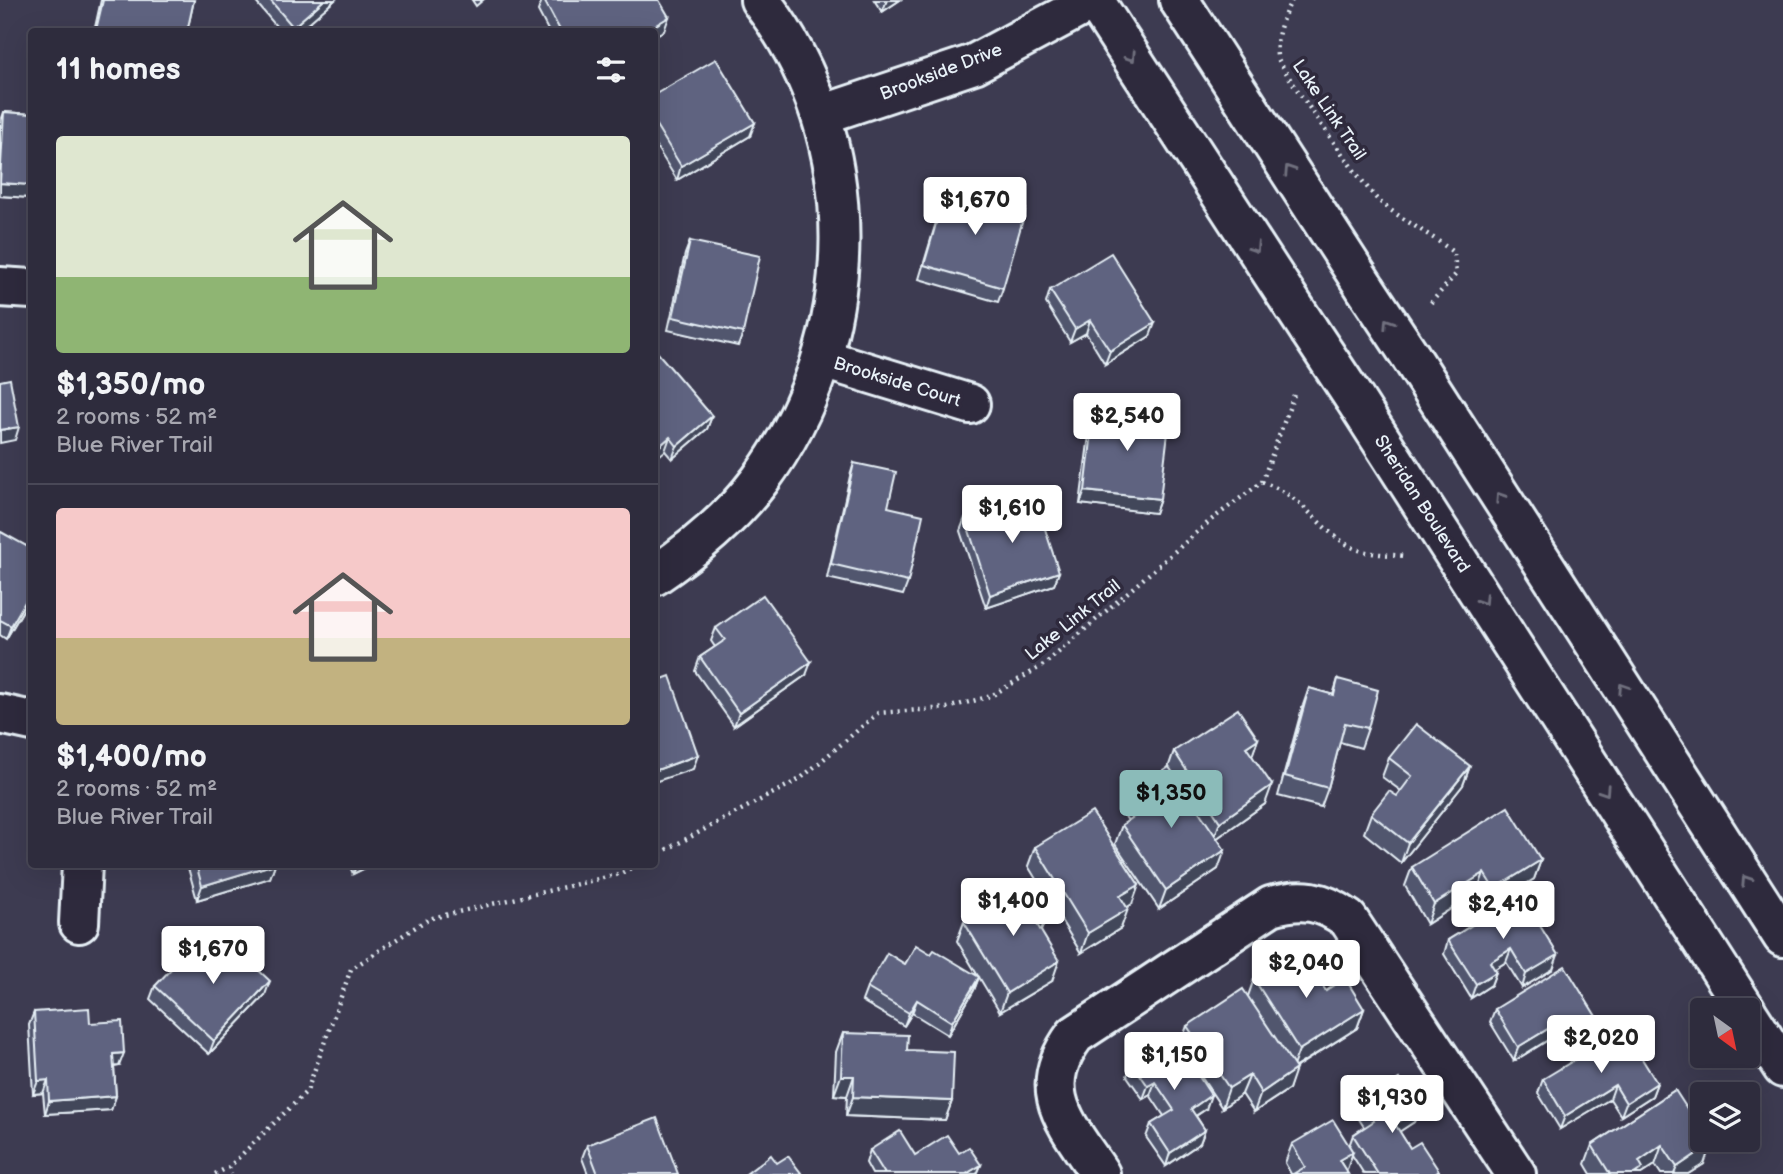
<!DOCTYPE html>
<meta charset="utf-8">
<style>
body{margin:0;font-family:"Balsamiq Sans",sans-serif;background:#3a3848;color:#f1f3f6;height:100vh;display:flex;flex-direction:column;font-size:26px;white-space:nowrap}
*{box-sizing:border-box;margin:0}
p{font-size:23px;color:#a7a7b0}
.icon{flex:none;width:38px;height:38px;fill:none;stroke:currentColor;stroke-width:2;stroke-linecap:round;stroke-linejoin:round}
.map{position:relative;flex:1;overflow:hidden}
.drawer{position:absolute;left:28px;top:28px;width:630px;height:840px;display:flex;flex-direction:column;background:#2e2c3d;border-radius:7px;box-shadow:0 7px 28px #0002,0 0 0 2px #494857}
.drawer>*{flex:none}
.needle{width:46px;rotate:147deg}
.buttons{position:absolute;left:1690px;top:998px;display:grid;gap:14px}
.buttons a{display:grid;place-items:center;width:70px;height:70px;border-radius:7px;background:#2e2c3d;box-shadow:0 7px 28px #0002,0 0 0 2px #494857;font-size:35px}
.price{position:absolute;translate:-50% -60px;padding:0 16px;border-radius:7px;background:#fff;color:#222;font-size:23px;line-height:46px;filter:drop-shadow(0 2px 4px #0008)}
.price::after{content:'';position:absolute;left:50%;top:42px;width:21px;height:16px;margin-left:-10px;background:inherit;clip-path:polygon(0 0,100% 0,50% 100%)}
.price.active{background:#8bbbb9;color:#111}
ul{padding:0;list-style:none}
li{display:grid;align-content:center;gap:14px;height:371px;padding:0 28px}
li+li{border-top:2px solid #494857}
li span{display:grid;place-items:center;height:217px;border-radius:7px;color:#555}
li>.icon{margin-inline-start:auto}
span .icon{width:126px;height:126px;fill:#fffc;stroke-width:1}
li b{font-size:30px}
h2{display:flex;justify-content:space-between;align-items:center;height:84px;padding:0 28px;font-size:30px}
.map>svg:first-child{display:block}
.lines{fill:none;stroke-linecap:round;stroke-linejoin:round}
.minor-casing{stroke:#e8f1f8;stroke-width:44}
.primary-casing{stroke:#e8f1f8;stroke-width:44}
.path{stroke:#e8f1f8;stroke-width:4.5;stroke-dasharray:2 5;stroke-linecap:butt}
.minor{stroke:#2f2a3d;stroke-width:38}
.primary{stroke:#2f2a3d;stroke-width:38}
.primary-bridge-casing{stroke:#e8f1f8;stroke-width:44;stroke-linecap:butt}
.primary-bridge{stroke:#2f2a3d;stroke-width:38}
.wall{fill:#51566e;stroke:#e8f1f8;stroke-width:2}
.shaded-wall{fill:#42465a;stroke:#e8f1f8;stroke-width:2}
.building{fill:#5e6480;stroke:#e8f1f8;stroke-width:2}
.oneway{stroke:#70707e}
.labels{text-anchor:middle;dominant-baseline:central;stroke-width:7;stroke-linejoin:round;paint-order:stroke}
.street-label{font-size:18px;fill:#e8f1f8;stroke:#2f2a3d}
</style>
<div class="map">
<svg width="1783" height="1174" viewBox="0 0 1783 1174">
<rect width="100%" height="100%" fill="#3d3b51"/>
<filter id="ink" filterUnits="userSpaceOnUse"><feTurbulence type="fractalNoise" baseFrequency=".0143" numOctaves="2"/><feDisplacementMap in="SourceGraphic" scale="14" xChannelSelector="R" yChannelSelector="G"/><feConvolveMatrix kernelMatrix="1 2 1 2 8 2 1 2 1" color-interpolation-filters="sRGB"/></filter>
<g filter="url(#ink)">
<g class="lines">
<g class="minor-casing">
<g id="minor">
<path d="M821 115 974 64 1094 0"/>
<path d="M0 287 32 289"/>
<path d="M823 359 970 404"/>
<path d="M654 576C694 549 731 519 760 480 864 340 868 139 760 0"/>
<path d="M0 714 32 721"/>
<path d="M79 923 82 864"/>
<path d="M1100 1174C1067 1124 1033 1091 1075 1035L1271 906C1302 897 1322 900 1348 919L1516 1174"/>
</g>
</g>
<g class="primary-casing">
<g id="primary">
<path d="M1094 0 1309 330"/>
<path d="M1179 0 1366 289"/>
<path d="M1411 357 1783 937"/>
<path d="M1354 398 1746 1010"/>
<path d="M1748 1014 1783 1068"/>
</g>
</g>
<g class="path">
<path d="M1292 0C1283 15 1275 38 1277 56 1279 67 1367 191 1379 201 1403 221 1431 234 1454 253L1456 274 1428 306"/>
<path d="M1262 482C1306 497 1315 527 1350 546 1365 555 1388 554 1404 556"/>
<path d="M654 856 800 779 878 713 947 708 991 696 1045 664 1211 520 1262 482 1294 395"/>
<path d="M229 1167 231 1174"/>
<path d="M215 1174 229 1167 307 1091 351 969 428 919 620 874 638 864"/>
</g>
<use href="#minor" class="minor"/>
<use href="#primary" class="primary"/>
<g class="primary-bridge-casing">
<g id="primary-bridge">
<path d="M1366 289 1411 357"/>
<path d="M1309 330 1354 398"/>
</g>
</g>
<use href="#primary-bridge" class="primary-bridge"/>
</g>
<g class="wall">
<path d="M101 0H194L187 32H94Z"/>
<path d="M254 0H335L298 32H281Z"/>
<path d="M472 0H483L476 6Z"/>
<path d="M542 0H544L664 31 549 32 538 11Z"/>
<path d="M874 0H900L882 12Z"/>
<path d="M654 95 750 136 677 180 654 143Z"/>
<path d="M4 112 32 114V210H30L31 198 0 196V124Z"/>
<path d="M947 186 1003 288 998 302 919 279Z"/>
<path d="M690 241 743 333 738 346 668 330 685 254Z"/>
<path d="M1050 290 1150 336 1105 364 1086 333 1070 342 1046 303Z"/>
<path d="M654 354 712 416 707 429 672 459 665 451Z"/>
<path d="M1095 407 1160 499 1155 513 1080 504 1091 420Z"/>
<path d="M854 463 888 507 908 582 903 595 827 578 850 476Z"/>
<path d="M965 518 1059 572 1054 585 986 608 960 531Z"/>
<path d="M0 533 32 549V595L6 639 0 635Z"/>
<path d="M716 628 806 675 734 726 695 671 700 657 715 647 711 641Z"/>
<path d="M1338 679 1368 728 1361 748 1340 742 1328 788 1321 807 1278 796 1302 708 1309 688 1333 695Z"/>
<path d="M1258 739 1252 755 1265 804 1217 838 1218 869 1159 909 1115 844 1122 825 1128 821 1123 813 1130 794 1168 768 1174 751Z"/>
<path d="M1389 758 1470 766 1463 785 1401 863 1364 833 1371 814 1397 796 1401 791 1382 777Z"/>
<path d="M1035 847 1132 904 1127 907 1121 928 1081 953 1028 866Z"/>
<path d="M1541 860 1534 879 1487 908 1477 892 1427 924 1405 886 1412 867Z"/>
<path d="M187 864H275L270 878 197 900Z"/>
<path d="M349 864H373L353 874Z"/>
<path d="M1521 895 1553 969 1522 988 1506 962 1495 969 1496 972 1491 985 1471 998 1444 954 1448 940Z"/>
<path d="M1047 914 1041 931 1052 981 1000 1012 979 977 974 990 948 1035 912 1013 904 1026 862 1001 867 988 905 964 931 954 978 976 957 941 964 922Z"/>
<path d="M197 960 265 995 209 1054 150 999 155 986Z"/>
<path d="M1254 979 1364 1009 1357 1028 1295 1068 1289 1089 1254 1112 1242 1094 1222 1108 1180 1045 1187 1026 1248 996Z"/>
<path d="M1495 1009 1602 1026 1597 1039 1569 1056 1556 1035 1514 1061 1490 1022Z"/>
<path d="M34 1012 119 1066 114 1067 116 1096 111 1110 45 1114 43 1093 33 1094 29 1025Z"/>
<path d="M843 1033 907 1050 952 1101 945 1120 846 1116 847 1096 834 1095 836 1052Z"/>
<path d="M1132 1063 1206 1109 1196 1116 1205 1130 1200 1143 1166 1166 1146 1137 1151 1124 1164 1116 1150 1095 1143 1099 1127 1076Z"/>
<path d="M1543 1079 1657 1083 1652 1096 1621 1116 1610 1099 1560 1129 1538 1093Z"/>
<path d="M1675 1090 1704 1164 1688 1174H1661L1655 1165 1641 1174H1591L1585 1164 1592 1145Z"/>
<path d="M1362 1103 1419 1109 1414 1122 1399 1131 1410 1148 1439 1171 1438 1174H1364L1352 1155 1346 1171 1348 1174H1291L1285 1163 1292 1144 1349 1146 1353 1135 1364 1127 1357 1116Z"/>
<path d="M587 1145 678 1174H588L582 1158Z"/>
<path d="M870 1150 915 1155 959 1153 981 1165 977 1174H872L866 1163Z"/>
</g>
<g class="shaded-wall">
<path d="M324 0H335L298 32H291L293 27Z"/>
<path d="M887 0H900L882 12Z"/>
<path d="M669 17 664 31 654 36V32H644Z"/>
<path d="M755 123 750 136 677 180 681 166Z"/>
<path d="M0 183 32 185 31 198 0 196Z"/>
<path d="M1090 320 1086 333 1070 342 1075 329Z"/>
<path d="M1155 323 1150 336 1105 364 1110 351Z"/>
<path d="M712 416 707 429 672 459 677 446Z"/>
<path d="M19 427 15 440 0 443V430Z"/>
<path d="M670 437 665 451 654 460V451Z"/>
<path d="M1085 491 1160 499 1155 513 1080 504Z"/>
<path d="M1059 572 1054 585 986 608 990 595Z"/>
<path d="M32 590V595L6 639 11 626Z"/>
<path d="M811 662 806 675 734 726 739 713Z"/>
<path d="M1258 739 1251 759 1246 747Z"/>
<path d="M698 755 693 769 654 782V771Z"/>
<path d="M1470 766 1463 785 1401 863 1408 843Z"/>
<path d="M1272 785 1265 804 1213 841 1220 822Z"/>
<path d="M1225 850 1218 869 1159 909 1166 890Z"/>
<path d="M1541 860 1534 879 1487 908 1494 889Z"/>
<path d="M275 864 270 878 197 900 202 886Z"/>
<path d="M357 864H373L353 874Z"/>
<path d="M1484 873 1477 892 1427 924 1434 904Z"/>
<path d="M1139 885 1132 904 1113 916 1120 896Z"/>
<path d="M1128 909 1121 928 1081 953 1088 933Z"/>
<path d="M1047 914 1040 933 1035 921Z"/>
<path d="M1511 949 1506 962 1485 975 1490 962Z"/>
<path d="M1558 955 1553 969 1522 988 1526 974Z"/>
<path d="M1059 961 1052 981 1000 1012 1007 993Z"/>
<path d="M1496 972 1491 985 1471 998 1476 984Z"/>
<path d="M979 977 974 990 948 1035 952 1022Z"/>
<path d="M270 981 265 995 209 1054 214 1041Z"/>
<path d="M917 1000 912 1013 904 1026 909 1013Z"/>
<path d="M1364 1009 1357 1028 1292 1069 1299 1050Z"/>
<path d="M1561 1021 1556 1035 1514 1061 1518 1047Z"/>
<path d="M1602 1026 1597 1039 1569 1056 1574 1043Z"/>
<path d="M124 1053 119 1066 108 1067 113 1054Z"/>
<path d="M1296 1069 1289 1089 1254 1112 1261 1093Z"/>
<path d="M1250 1075 1242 1094 1222 1108 1229 1088Z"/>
<path d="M841 1076H854L847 1096 834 1095Z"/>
<path d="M48 1080 43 1093 33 1094 38 1081Z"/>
<path d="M1155 1082 1150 1095 1143 1099 1148 1086Z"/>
<path d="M1657 1083 1652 1096 1621 1116 1626 1103Z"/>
<path d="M1615 1085 1610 1099 1560 1129 1565 1116Z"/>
<path d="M1211 1095 1206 1109 1186 1122 1191 1109Z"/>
<path d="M116 1096 111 1110 45 1114 49 1101Z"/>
<path d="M853 1097 952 1101 945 1120 846 1116Z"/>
<path d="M1419 1109 1414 1122 1390 1138 1395 1124Z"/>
<path d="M1205 1130 1200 1143 1166 1166 1170 1153Z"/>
<path d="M1711 1144 1704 1164 1688 1174H1674L1677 1167Z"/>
<path d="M1662 1145 1655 1165 1641 1174H1634L1639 1161Z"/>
<path d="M1353 1152 1346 1172 1339 1160Z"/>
<path d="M981 1165 977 1174H966Z"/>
</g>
<g class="building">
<path d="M103 0H194L187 32H180L169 29V32H104L96 30Z"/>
<path d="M270 0H324L293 27Z"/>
<path d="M544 0H659L669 17 644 32H561Z"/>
<path d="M716 59 755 123 681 166 654 122V95Z"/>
<path d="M4 112 32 114V185L0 183Z"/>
<path d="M947 186 1026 209 1003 288 924 265Z"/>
<path d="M690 241 760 256 743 333 673 317Z"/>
<path d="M1111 253 1155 323 1110 351 1090 320 1075 329 1050 290Z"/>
<path d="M657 352 712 416 677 446 670 437 654 451V354Z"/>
<path d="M10 379 19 427 0 430V381Z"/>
<path d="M1095 407 1170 416 1160 499 1085 491Z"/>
<path d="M854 463 896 472 888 507 923 515 908 582 831 564Z"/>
<path d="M1034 495 1059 572 990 595 965 518Z"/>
<path d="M1 532 32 549V590L11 626 0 620V533Z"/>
<path d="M763 595 811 662 739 713 700 657 725 640 716 628Z"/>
<path d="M670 676 698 755 654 771V682Z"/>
<path d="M1338 679 1378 690 1368 728 1345 723 1328 788 1285 776 1309 688 1334 695Z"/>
<path d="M1238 709 1258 739 1246 747 1272 785 1220 822 1174 751Z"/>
<path d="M1416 724 1470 766 1408 843 1371 814 1389 791 1397 796 1412 776 1389 758Z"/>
<path d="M1169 767 1225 850 1166 890 1122 825 1142 811 1130 794Z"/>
<path d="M1508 807 1541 860 1494 889 1484 873 1434 904 1412 867Z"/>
<path d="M1092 812 1139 885 1120 896 1128 909 1088 933 1035 847Z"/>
<path d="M196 864H275L202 886Z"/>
<path d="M1028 882 1047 914 1035 921 1059 961 1007 993 964 922Z"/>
<path d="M1521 895 1558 955 1526 974 1511 949 1490 962 1496 972 1476 984 1448 940Z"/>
<path d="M221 935 270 981 214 1041 155 986 188 951 197 960Z"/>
<path d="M916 945 931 954 934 950 979 977 952 1022 917 1000 909 1013 867 988 887 953 905 964Z"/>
<path d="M1300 950 1326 991 1345 978 1364 1009 1299 1050 1254 979Z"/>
<path d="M1565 966 1602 1026 1574 1043 1561 1021 1518 1047 1495 1009Z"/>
<path d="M1243 989 1296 1069 1261 1093 1250 1075 1229 1088 1187 1026Z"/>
<path d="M89 1008 90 1023 122 1021 124 1053 113 1054 116 1096 49 1101 48 1080 38 1081 34 1012Z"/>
<path d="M1624 1030 1657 1083 1626 1103 1615 1085 1565 1116 1543 1079Z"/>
<path d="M843 1033 908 1035 907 1050 954 1052 952 1101 853 1097 854 1076H841Z"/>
<path d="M1172 1036 1211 1095 1191 1109 1205 1130 1170 1153 1151 1124 1174 1110 1155 1082 1148 1086 1132 1063Z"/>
<path d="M1399 1079 1419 1109 1395 1124 1410 1148 1420 1142 1439 1171 1435 1174H1378L1353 1135 1374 1121 1362 1103Z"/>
<path d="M1675 1090 1703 1133V1139H1707L1711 1144 1677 1167 1662 1145 1639 1161 1643 1168 1634 1174H1610L1592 1145Z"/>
<path d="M657 1118 678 1174H598L587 1145Z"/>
<path d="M1333 1120 1353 1152 1339 1160 1348 1174H1293L1305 1167 1292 1144Z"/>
<path d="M900 1131 915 1155 947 1135 959 1153 969 1147 981 1165 966 1174H885L870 1150Z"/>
<path d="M771 1155 777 1163 788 1156 801 1173 799 1174H746Z"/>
</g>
<defs><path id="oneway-chevron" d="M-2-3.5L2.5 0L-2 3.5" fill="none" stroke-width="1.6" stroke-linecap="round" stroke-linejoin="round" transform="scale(1.75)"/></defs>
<g class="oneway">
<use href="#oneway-chevron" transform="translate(1131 57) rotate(57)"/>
<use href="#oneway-chevron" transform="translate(1289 170) rotate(-123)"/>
<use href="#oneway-chevron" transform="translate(1255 248) rotate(57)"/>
<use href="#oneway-chevron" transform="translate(1388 323) rotate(-123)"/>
<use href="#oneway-chevron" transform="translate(1500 497) rotate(-123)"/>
<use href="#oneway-chevron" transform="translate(1483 600) rotate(57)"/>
<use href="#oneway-chevron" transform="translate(1623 688) rotate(-123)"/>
<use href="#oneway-chevron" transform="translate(1605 791) rotate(57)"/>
<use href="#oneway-chevron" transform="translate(1746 880) rotate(-123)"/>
</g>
</g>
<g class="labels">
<g class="street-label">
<text transform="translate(941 72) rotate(-21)">Brookside Drive</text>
<text transform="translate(1329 110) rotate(56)">Lake Link Trail</text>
<text transform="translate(897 382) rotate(17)">Brookside Court</text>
<text transform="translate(1422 504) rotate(57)">Sheridan Boulevard</text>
<text transform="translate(1073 620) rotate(-39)">Lake Link Trail</text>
</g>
</g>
</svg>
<div class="buttons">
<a><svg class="needle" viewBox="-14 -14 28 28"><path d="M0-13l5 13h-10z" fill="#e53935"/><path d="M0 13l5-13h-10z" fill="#a7a7b0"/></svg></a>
<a><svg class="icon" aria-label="layers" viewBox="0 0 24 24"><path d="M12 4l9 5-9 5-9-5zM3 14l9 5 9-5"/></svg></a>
</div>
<b class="price" style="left:975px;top:237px">$1,670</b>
<b class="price" style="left:1127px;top:453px">$2,540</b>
<b class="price" style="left:1012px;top:545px">$1,610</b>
<b class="price active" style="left:1171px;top:830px">$1,350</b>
<b class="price" style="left:1013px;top:938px">$1,400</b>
<b class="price" style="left:1503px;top:941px">$2,410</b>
<b class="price" style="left:213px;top:986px">$1,670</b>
<b class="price" style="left:1306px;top:1000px">$2,040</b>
<b class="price" style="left:1601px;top:1075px">$2,020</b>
<b class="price" style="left:1174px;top:1092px">$1,150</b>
<b class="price" style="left:1392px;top:1135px">$1,930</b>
<section class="drawer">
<h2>11 homes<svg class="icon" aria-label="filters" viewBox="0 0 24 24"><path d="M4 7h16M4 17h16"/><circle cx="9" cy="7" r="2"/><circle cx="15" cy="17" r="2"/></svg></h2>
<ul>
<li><span style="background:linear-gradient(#dfe7d0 65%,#8fb573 0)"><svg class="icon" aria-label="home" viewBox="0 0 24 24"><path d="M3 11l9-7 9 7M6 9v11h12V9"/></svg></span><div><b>$1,350/mo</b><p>2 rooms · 52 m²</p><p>Blue River Trail</p></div></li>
<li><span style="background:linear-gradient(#f6c9c9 60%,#c2b280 0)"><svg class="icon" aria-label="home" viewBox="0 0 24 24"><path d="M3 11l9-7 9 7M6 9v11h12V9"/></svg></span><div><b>$1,400/mo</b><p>2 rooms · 52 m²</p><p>Blue River Trail</p></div></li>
</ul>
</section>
</div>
